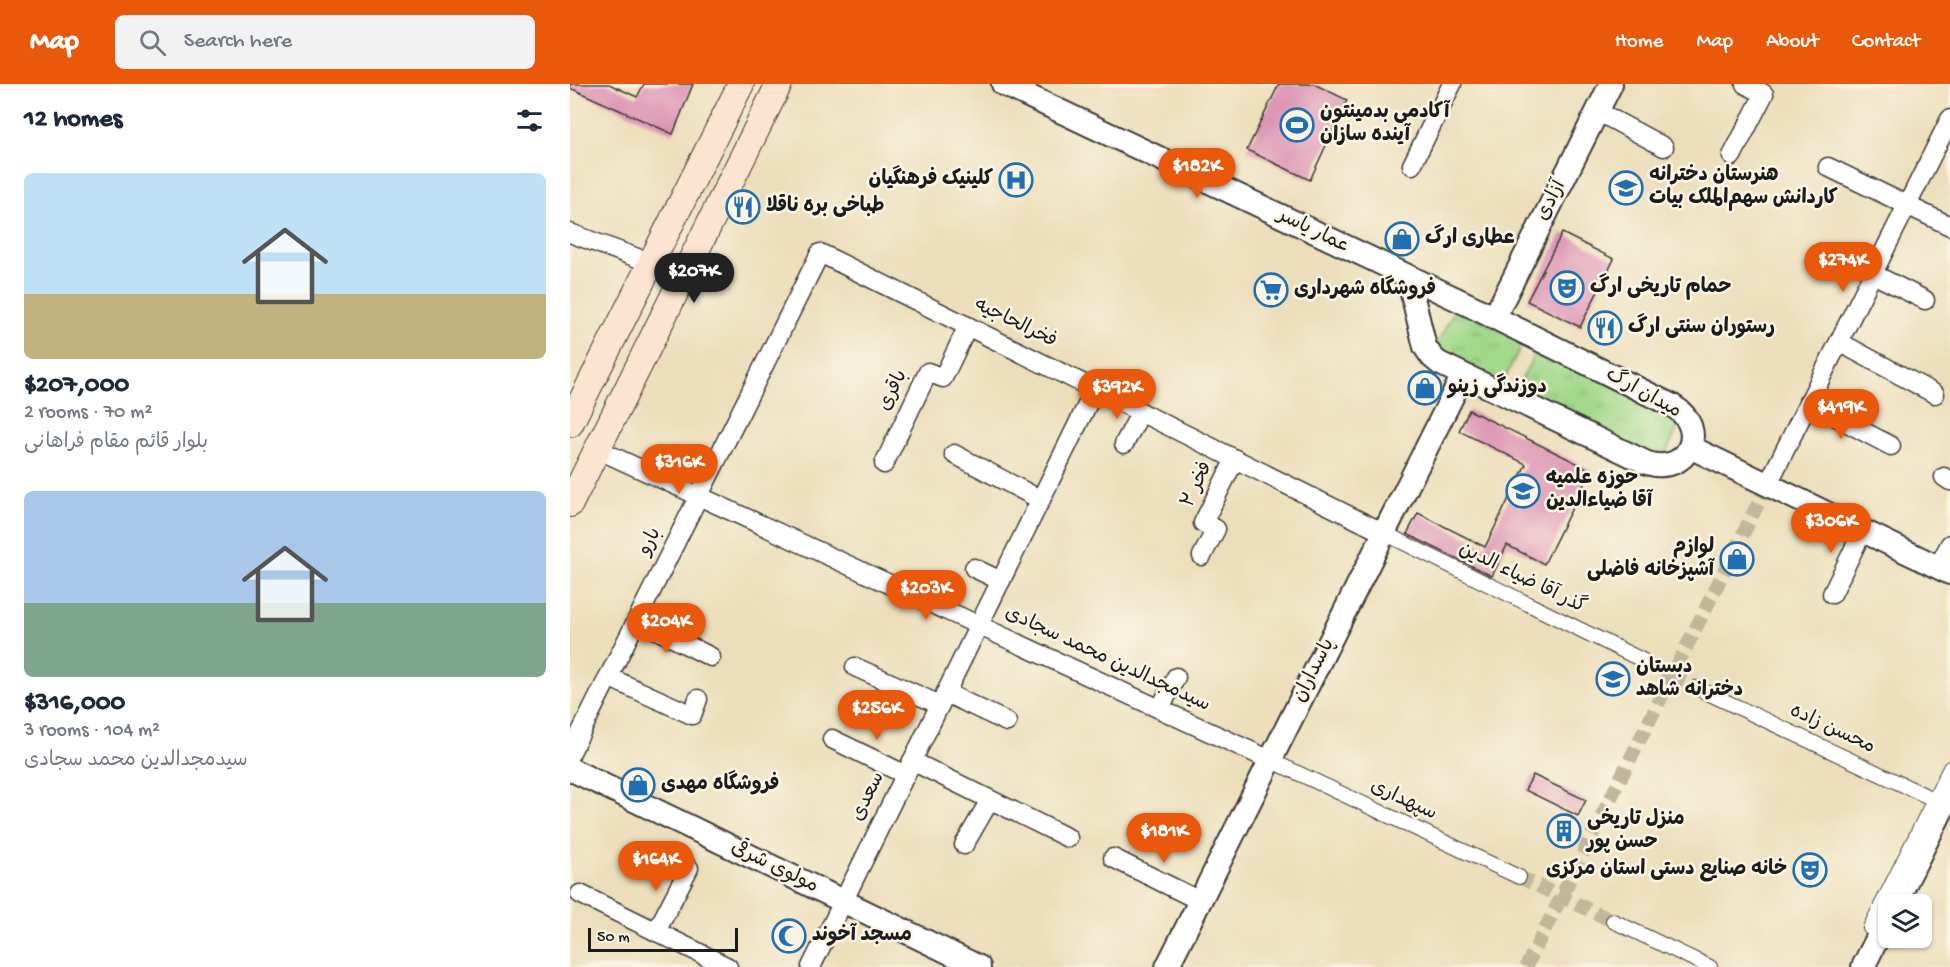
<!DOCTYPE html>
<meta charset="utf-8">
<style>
body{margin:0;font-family:"Gochi Hand","Playpen Sans Arabic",sans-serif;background:#f2f2f3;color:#1f2937;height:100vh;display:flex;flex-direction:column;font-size:22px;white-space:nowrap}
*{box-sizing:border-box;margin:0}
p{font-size:20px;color:#747a83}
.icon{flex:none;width:33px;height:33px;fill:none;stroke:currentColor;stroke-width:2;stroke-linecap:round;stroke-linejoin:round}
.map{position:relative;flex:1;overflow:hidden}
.drawer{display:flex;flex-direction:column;background:#fff;width:570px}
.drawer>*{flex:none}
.tools{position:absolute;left:1308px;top:810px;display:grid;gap:12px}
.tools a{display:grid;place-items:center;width:54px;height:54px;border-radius:9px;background:#fff;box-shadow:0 2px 4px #0004;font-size:30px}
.scale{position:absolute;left:18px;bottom:15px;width:150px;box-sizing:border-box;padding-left:6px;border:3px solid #1c1c1c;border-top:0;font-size:16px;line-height:21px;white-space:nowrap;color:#1c1c1c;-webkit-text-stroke:4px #fcf5e5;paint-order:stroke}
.price{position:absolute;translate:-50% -51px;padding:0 14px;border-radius:21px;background:#ea580c;color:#fff;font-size:20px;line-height:39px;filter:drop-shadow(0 2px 3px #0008)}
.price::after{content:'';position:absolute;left:50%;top:36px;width:18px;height:14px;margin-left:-9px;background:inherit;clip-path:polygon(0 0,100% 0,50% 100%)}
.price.active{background:#222;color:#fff}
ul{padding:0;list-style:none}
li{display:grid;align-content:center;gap:12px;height:318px;padding:0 24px}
li span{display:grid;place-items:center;height:186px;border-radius:9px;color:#555}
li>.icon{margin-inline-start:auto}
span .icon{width:108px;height:108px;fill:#fffc;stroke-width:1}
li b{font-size:26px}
h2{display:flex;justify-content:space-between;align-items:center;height:72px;padding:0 24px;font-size:26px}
header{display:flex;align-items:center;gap:36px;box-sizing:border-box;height:84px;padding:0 30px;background:#ea580c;color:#fff}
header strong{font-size:28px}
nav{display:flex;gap:33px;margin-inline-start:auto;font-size:21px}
.search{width:420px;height:54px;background:#f2f2f3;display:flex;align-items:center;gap:15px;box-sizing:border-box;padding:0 21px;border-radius:9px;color:#747a83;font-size:22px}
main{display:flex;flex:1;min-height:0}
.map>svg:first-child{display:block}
.grass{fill:url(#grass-tufts);stroke:#5e7a52;stroke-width:1.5}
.building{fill:#db92b2}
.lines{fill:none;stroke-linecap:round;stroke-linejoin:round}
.pedestrian-tunnel{stroke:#c2b79a;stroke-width:14;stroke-dasharray:14 7;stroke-linecap:butt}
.pedestrian-casing{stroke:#3b3934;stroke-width:16}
.minor-casing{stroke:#3b3934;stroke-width:21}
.tertiary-casing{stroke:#3b3934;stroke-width:26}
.secondary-casing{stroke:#3b3934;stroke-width:28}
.pedestrian{stroke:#fff;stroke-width:14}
.minor{stroke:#fff;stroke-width:18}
.tertiary{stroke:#fff;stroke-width:22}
.secondary{stroke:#fde4d0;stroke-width:26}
.labels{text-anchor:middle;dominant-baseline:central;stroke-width:5;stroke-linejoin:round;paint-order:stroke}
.poi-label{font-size:20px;font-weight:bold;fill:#1c1c1c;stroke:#fcf5e5;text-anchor:start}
.street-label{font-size:20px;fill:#1c1c1c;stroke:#fcf5e5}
</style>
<header>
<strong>Map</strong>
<div class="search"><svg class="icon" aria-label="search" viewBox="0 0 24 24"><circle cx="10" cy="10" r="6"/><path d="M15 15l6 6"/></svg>Search here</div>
<nav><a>Home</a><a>Map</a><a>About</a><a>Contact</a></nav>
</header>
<main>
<section class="drawer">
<h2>12 homes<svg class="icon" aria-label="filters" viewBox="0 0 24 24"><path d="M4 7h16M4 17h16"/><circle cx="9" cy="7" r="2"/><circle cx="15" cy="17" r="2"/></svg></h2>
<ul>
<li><span style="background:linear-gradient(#bfe0f5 65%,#c2b280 0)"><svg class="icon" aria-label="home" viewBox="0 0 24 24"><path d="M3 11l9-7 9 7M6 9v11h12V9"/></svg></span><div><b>$207,000</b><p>2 rooms · 70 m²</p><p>بلوار قائم مقام فراهانی</p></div></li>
<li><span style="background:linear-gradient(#a9c7e8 60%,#7fa58c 0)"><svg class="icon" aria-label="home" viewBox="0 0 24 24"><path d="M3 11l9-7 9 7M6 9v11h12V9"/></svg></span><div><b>$316,000</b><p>3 rooms · 104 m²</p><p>سیدمجدالدین محمد سجادی</p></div></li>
</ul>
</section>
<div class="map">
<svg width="1380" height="883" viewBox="0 0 1380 883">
<defs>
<pattern id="grass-tufts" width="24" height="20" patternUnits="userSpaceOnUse" patternTransform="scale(1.5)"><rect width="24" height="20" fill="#a1d889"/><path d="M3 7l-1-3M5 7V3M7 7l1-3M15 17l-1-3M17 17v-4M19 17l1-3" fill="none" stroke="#8ab976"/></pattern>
</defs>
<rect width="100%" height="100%" fill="#fcf5e5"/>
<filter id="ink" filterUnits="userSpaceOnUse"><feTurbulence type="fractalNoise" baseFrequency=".0167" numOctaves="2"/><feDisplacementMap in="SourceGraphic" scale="12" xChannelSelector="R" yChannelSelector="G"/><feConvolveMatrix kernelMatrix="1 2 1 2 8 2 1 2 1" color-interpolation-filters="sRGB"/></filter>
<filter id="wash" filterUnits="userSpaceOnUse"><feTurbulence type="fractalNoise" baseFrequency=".008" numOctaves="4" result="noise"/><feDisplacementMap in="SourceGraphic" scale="24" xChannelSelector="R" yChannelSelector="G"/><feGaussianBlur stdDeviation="1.35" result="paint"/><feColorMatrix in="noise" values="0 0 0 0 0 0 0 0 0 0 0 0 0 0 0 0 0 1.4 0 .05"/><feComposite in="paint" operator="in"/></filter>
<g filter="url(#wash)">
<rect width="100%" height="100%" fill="#ecdeba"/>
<g class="grass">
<path d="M886 223 953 258 932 300 864 266Z"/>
<path d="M967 265 1112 336 1091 378 946 307Z"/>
</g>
<g id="blocks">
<g class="building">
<path d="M0 0H39L67 13 74 0H123L103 50 0 4Z"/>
<path d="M709 0H744L777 16 740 96 677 66Z"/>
<path d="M992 149 1044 175 1010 243 957 217Z"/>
<path d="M899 326 1021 386 974 480 937 461 922 492 837 450 848 429 915 463 956 380 889 347Z"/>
<path d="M963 691 1016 716 1008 732 955 706Z"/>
</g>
</g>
</g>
<g filter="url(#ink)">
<use href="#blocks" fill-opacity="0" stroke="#3b3934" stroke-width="1.5"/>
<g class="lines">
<g class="pedestrian-tunnel">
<path d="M1074 577 1101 591"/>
<path d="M1102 591 1127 604"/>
<path d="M949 793 1043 837"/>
<path d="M956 883 1198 400"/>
</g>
<g class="pedestrian-casing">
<g id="pedestrian">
<path d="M814 449 1074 577"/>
<path d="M1127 604 1380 723"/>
<path d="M700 676 949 793"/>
<path d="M1043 837 1140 883"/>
<path d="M1300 844 1380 684"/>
</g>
</g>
<g class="minor-casing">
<g id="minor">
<path d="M1027 27 1094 63"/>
<path d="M1162 72 1194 10 1175 0"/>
<path d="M842 81 882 0"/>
<path d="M1258 83 1380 142"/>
<path d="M0 149 81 179"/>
<path d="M1303 190 1355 216"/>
<path d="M1269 258 1365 310"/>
<path d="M1238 318 1321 362"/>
<path d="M554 360 571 328"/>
<path d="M27 365 700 676"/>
<path d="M384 370 471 416"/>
<path d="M314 380 358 288 373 294 398 242"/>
<path d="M1374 393 1380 397"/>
<path d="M1198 400 1380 35"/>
<path d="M632 472 646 445 633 439 665 375"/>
<path d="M1368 483 1380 460"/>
<path d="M404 484 431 497"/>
<path d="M1262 510 1293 446"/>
<path d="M67 536 141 573"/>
<path d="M285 583 370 621"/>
<path d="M38 593 122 631 128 615"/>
<path d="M376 609 437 638"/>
<path d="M590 625 606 593"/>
<path d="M262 655 336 691"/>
<path d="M0 670 250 169 814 449"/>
<path d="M342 677 498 754"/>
<path d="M394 761 420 716"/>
<path d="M543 774 630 817"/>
<path d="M10 810 158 883"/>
<path d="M86 848 119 784"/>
<path d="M241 883 525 305"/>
</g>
</g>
<g class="tertiary-casing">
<g id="tertiary">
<path d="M433 0 901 222 1103 322C1140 345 1118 392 1077 379L869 279 862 273 855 263 838 193"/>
<path d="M924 234 1041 0"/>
<path d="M1120 363 1380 489"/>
<path d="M0 685 409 883"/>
<path d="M1325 820 1380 710"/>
<path d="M597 883 893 291"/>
<path d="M1293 883 1318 833"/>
</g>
</g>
<g class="secondary-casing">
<g id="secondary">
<path d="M0 340 171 0"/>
<path d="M0 420 209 0"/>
</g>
</g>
<use href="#pedestrian" class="pedestrian"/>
<use href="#minor" class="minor"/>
<use href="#tertiary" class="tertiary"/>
<use href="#secondary" class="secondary"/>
</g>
</g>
<defs>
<g id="stadium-ring" transform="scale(1.725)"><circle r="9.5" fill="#fcf5e5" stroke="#1f6fb2" stroke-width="1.5"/><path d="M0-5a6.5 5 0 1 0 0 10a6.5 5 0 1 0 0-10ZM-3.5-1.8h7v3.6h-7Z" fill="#1f6fb2"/></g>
<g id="hospital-ring" transform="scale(1.725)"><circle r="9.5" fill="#fcf5e5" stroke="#1f6fb2" stroke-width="1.5"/><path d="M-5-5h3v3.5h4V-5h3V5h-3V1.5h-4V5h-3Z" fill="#1f6fb2"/></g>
<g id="school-ring" transform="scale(1.725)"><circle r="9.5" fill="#fcf5e5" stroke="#1f6fb2" stroke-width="1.5"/><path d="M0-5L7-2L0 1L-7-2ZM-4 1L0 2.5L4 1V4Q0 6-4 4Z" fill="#1f6fb2"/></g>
<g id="restaurant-ring" transform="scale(1.725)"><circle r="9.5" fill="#fcf5e5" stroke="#1f6fb2" stroke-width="1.5"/><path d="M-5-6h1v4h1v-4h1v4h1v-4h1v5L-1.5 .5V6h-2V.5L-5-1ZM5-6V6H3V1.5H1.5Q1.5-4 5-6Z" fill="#1f6fb2"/></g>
<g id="shop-ring" transform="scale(1.725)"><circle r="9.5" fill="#fcf5e5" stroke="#1f6fb2" stroke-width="1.5"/><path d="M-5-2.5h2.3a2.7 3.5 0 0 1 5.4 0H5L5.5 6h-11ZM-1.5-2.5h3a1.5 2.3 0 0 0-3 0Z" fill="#1f6fb2"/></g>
<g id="theatre-ring" transform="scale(1.725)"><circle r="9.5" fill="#fcf5e5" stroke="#1f6fb2" stroke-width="1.5"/><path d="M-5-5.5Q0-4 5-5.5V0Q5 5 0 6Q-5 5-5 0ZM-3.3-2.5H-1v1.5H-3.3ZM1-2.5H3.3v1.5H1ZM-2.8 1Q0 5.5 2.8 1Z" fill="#1f6fb2"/></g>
<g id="supermarket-ring" transform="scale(1.725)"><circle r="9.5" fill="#fcf5e5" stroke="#1f6fb2" stroke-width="1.5"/><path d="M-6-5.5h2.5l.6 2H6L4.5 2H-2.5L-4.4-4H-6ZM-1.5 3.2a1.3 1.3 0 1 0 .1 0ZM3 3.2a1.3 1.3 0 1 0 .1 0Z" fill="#1f6fb2"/></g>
<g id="university-ring" transform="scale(1.725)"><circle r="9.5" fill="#fcf5e5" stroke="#1f6fb2" stroke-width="1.5"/><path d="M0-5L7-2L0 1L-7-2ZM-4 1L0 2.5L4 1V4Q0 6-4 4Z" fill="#1f6fb2"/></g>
<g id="building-ring" transform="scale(1.725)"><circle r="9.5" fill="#fcf5e5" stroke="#1f6fb2" stroke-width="1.5"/><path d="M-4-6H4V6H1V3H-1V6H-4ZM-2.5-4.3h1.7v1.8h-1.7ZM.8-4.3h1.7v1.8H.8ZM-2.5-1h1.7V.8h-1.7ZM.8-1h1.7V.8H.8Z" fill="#1f6fb2"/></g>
<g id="mosque-ring" transform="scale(1.725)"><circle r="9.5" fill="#fcf5e5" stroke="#1f6fb2" stroke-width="1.5"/><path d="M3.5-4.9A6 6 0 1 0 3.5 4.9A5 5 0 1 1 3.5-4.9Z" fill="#1f6fb2"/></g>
</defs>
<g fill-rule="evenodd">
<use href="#stadium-ring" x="727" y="41"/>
<use href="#hospital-ring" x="446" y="96"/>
<use href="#school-ring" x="1056" y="104"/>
<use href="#restaurant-ring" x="173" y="123"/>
<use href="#shop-ring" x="832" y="155"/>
<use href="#theatre-ring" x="997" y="204"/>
<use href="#supermarket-ring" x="701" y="206"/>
<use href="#restaurant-ring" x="1035" y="244"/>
<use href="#shop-ring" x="855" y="304"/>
<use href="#university-ring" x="953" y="407"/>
<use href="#shop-ring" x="1167" y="475"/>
<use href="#school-ring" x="1043" y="595"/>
<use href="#shop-ring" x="68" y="701"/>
<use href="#building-ring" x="994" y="747"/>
<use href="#theatre-ring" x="1240" y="786"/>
<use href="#mosque-ring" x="219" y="852"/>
</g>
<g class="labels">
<g class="poi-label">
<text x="750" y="29">آکادمی بدمینتون<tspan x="750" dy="23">آینده سازان</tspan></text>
<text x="1079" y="92">هنرستان دخترانه<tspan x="1079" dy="23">کاردانش سهم‌الملک بیات</tspan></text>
<text x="423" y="96" text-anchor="end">کلینیک فرهنگیان</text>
<text x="196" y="123">طباخی بره ناقلا</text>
<text x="855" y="155">عطاری ارگ</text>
<text x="1020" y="204">حمام تاریخی ارگ</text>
<text x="724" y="206">فروشگاه شهرداری</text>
<text x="1058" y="244">رستوران سنتی ارگ</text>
<text x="878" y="304">دوزندگی زینو</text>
<text x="976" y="395">حوزه علمیه<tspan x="976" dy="23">آقا ضیاءالدین</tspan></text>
<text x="1144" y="464" text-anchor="end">لوازم<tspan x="1144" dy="23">آشپزخانه فاضلی</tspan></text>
<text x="1066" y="584">دبستان<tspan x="1066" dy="23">دخترانه شاهد</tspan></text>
<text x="91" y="701">فروشگاه مهدی</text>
<text x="1017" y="736">منزل تاریخی<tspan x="1017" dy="23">حسن پور</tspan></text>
<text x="1217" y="786" text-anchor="end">خانه صنایع دستی استان مرکزی</text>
<text x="242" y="852">مسجد آخوند</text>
</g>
<g class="street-label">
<text transform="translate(982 117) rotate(-63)">آزادی</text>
<text transform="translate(743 148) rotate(26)">عمار یاسر</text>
<text transform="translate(445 240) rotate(26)">فخرالحاجیه</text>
<text transform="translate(324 307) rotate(-64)">باقری</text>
<text transform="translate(1073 310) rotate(29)">میدان ارگ</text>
<text transform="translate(628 401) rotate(-65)">فخر ۲</text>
<text transform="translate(81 458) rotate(-63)">بارو</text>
<text transform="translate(952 495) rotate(26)">گذر آقا ضیاء الدین</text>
<text transform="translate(537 576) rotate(25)">سیدمجدالدین محمد سجادی</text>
<text transform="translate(745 587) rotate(-63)">پاسداران</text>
<text transform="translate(1262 646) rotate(25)">محسن زاده</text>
<text transform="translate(299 713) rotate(-64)">سعدی</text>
<text transform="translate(833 717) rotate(25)">سپهداری</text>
<text transform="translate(204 784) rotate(26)">مولوی شرقی</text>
</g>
</g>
</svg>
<div class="tools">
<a><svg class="icon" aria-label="layers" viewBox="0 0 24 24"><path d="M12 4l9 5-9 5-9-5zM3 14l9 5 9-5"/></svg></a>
</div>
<div class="scale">50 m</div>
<b class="price" style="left:627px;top:115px">$182K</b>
<b class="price" style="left:1273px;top:209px">$274K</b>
<b class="price active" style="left:124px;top:220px">$207K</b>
<b class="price" style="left:547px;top:336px">$392K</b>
<b class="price" style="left:1271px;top:356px">$419K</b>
<b class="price" style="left:109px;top:411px">$316K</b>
<b class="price" style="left:1261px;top:470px">$306K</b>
<b class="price" style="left:356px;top:537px">$203K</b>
<b class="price" style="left:96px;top:570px">$204K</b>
<b class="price" style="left:307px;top:657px">$256K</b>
<b class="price" style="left:594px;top:780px">$181K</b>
<b class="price" style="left:86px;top:808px">$164K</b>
</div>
</main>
